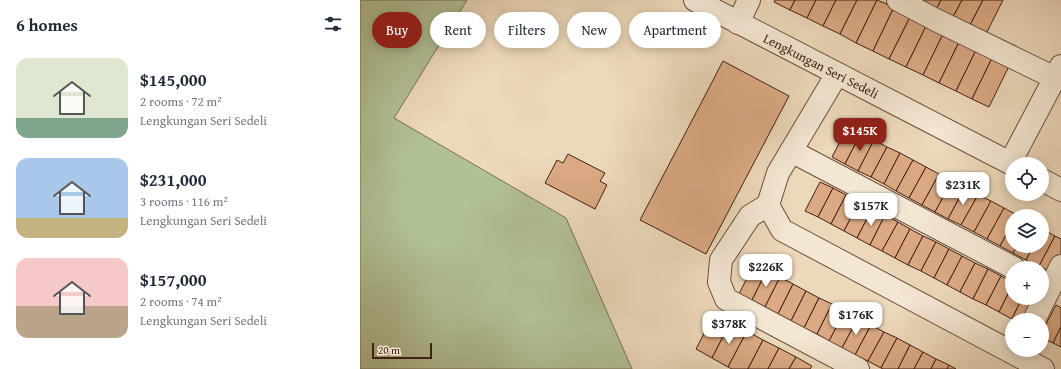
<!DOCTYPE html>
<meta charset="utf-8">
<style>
body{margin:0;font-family:"Gentium Book Plus",serif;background:#f2f2f3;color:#1f2937;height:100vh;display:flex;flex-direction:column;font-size:15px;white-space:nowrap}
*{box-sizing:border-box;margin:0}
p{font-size:13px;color:#747a83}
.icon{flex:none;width:22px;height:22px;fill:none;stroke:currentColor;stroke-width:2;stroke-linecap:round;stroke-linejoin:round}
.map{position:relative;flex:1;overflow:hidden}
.panel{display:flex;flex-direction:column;background:#fff;width:360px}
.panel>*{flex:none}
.banner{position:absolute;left:12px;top:12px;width:380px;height:36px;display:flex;gap:8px}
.tools{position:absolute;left:645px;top:157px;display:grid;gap:8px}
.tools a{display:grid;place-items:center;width:44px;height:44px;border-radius:50%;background:#fff;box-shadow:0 2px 10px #0003;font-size:20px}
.scale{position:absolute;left:12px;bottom:10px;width:60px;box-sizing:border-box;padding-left:4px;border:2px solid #422013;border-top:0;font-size:11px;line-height:14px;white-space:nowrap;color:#422013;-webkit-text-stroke:3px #f3e6d2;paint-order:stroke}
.price{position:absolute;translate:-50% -34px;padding:0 9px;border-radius:8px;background:#fff;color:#222;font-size:13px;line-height:26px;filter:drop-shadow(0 1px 2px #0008)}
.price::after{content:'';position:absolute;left:50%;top:24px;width:12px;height:9px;margin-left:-6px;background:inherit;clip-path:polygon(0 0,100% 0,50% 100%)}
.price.on{background:#8f2418;color:#fff}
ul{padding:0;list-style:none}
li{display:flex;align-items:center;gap:12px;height:100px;padding:0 16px}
li span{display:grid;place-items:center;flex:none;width:112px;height:80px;border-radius:12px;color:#555}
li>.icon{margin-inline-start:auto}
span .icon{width:48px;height:48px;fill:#fffc;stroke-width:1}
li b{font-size:17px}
h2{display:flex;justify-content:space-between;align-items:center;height:48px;padding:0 16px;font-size:17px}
.chip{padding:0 14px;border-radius:18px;background:#fff;box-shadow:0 2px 10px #0003;font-size:14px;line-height:36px}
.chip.on{background:#8f2418;color:#fff}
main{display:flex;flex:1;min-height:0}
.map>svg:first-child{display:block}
.green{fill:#b1c095;stroke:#7a7054}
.building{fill:#dbaa84;stroke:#422013}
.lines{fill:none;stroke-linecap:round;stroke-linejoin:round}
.minor-casing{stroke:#6c4e3d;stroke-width:24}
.minor{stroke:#f3e6d2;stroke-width:22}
.labels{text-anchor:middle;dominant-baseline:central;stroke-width:3;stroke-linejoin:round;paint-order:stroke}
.street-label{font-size:13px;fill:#422013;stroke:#f3e6d2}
</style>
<main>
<section class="panel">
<h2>6 homes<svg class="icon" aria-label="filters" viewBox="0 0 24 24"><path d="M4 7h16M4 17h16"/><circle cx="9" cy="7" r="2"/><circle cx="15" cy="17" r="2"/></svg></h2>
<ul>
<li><span style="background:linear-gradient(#dfe7d0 75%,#7fa58c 0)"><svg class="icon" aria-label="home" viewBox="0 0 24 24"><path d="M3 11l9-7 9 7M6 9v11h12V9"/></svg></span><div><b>$145,000</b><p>2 rooms · 72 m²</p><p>Lengkungan Seri Sedeli</p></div></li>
<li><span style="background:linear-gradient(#a9c7e8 75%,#c2b280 0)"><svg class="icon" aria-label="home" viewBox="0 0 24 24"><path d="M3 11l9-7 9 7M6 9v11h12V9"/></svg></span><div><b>$231,000</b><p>3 rooms · 116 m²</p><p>Lengkungan Seri Sedeli</p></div></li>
<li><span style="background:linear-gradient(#f6c9c9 60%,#b9a48a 0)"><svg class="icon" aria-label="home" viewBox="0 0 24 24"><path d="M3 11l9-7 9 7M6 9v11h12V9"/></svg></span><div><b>$157,000</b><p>2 rooms · 74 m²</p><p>Lengkungan Seri Sedeli</p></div></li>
</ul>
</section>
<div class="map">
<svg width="701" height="369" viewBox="0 0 701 369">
<rect width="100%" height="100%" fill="#ecd8ba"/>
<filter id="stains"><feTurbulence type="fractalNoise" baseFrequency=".005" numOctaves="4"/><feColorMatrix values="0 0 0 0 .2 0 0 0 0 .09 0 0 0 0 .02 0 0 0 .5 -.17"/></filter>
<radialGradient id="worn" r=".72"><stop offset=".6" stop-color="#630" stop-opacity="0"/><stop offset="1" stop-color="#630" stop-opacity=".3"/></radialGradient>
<path class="green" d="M0 0H107L34 118 206 218 272 369H0Z"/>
<g class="building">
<path d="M415 0H435L430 10 414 2Z"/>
<path d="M435 0H456L447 18 430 10Z"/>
<path d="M456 0H476L463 26 447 18Z"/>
<path d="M476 0H497L480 34 463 26Z"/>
<path d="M497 0H517L496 43 480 34Z"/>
<path d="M517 0 534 7 513 51 496 43Z"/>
<path d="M560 0H581L576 10Z"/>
<path d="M581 0H602L592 19 576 10Z"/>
<path d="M602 0H623L609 27 592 19Z"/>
<path d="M623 0H643L625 36 609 27Z"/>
<path d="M534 7 551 15 529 59 513 51Z"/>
<path d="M551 15 567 24 546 67 529 59Z"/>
<path d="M567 24 584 32 563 75 546 67Z"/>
<path d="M584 32 600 40 579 83 563 75Z"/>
<path d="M600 40 617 48 596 91 579 83Z"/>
<path d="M617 48 633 56 612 99 596 91Z"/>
<path d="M633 56 650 64 629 107 612 99Z"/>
<path d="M363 61 429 96 346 254 280 220Z"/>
<path d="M488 126 501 133 485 164 472 157Z"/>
<path d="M501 133 514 140 498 171 485 164Z"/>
<path d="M514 140 527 147 511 177 498 171Z"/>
<path d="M527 147 540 153 524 184 511 177Z"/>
<path d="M540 153 553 160 536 191 524 184Z"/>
<path d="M208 154 245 173 240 181 247 185 235 209 185 183 197 160 203 163Z"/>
<path d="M553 160 566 167 549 198 536 191Z"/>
<path d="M566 167 579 174 562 205 549 198Z"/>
<path d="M579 174 592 181 575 212 562 205Z"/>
<path d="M592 181 605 187 588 219 575 212Z"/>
<path d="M460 182 473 188 458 217 445 211Z"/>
<path d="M605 187 618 195 601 225 588 219Z"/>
<path d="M473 188 486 195 471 224 458 217Z"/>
<path d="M486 195 499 202 484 231 471 224Z"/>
<path d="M618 195 631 201 614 232 601 225Z"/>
<path d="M631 201 644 208 627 239 614 232Z"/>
<path d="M499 202 512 209 497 238 484 231Z"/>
<path d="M644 208 657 215 652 216V224L640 246 627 239Z"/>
<path d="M512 209 525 215 510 245 497 238Z"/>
<path d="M525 215 538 222 522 251 510 245Z"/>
<path d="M538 222 550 229 535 258 522 251Z"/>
<path d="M652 224V246H657L653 253 640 246Z"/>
<path d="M550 229 563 236 548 265 535 258Z"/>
<path d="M682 229 695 236 679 266 666 260 673 246H682Z"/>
<path d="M563 236 576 242 561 271 548 265Z"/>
<path d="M695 236 701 239V256L692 273 679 266Z"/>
<path d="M576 242 589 249 574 278 561 271Z"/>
<path d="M657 246H673L666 260 653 253Z"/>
<path d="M589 249 602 256 587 285 574 278Z"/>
<path d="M602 256 615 263 600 292 587 285Z"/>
<path d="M615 263 628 269 613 299 600 292Z"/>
<path d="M394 264 407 270 392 300 379 294Z"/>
<path d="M628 269 641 276 626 305 613 299Z"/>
<path d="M407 270 420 277 405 307 392 300Z"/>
<path d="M641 276 652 282V286L639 312 626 305Z"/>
<path d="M420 277 433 284 418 314 405 307Z"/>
<path d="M433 284 446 291 431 321 418 314Z"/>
<path d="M652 286V298H662L652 319 639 312Z"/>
<path d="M446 291 459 298 444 328 431 321Z"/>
<path d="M459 298 472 304 457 334 444 328Z"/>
<path d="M662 298H679L667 320H654L652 319Z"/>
<path d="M472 304 485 311 469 341 457 334Z"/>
<path d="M696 305 701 308V327L693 343 682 338V332Z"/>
<path d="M485 311 498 318 482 348 469 341Z"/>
<path d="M354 314 370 323 352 358 336 349Z"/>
<path d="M498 318 511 325 495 355 482 348Z"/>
<path d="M370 323 387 331 368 367 352 358Z"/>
<path d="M511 325 524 332 508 361 495 355Z"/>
<path d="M701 327V347L693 343Z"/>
<path d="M387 331 403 340 388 369H372L368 367Z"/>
<path d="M524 332 537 338 521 368 508 361Z"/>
<path d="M537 338 550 345 538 369H523L521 368Z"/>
<path d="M403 340 419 348 408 369H388Z"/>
<path d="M550 345 563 352 554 369H538Z"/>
<path d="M419 348 436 357 429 369H408Z"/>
<path d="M563 352 576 359 571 369H554Z"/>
<path d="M436 357 452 366 450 369H429Z"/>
<path d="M576 359 589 365 587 369H571Z"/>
<path d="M589 365 596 369H587Z"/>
</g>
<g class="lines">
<g class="minor-casing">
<g id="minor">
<path d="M335 0 652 164"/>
<path d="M538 0 576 20 695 78"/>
<path d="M378 23 389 0"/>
<path d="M477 74 418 173 408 205 422 230 683 369"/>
<path d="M431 151 654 268"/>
<path d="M650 163 701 66"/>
<path d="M682 180 701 190"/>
<path d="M408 205 390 216 361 260 359 282 366 299 498 369"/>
<path d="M674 320 701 266"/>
</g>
</g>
<use href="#minor" class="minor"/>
</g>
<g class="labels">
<g class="street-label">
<text transform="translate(461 66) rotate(27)">Lengkungan Seri Sedeli</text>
</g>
</g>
<rect width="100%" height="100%" filter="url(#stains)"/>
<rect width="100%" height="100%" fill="url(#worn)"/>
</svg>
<div class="tools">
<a><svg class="icon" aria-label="locate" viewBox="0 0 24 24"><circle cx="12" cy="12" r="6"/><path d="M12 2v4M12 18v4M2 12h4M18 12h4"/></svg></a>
<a><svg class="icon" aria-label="layers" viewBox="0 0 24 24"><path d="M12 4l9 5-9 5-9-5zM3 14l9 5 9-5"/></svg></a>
<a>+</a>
<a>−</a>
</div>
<div class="scale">20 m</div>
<b class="price on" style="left:500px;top:152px">$145K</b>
<b class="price" style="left:603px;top:206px">$231K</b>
<b class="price" style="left:511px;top:227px">$157K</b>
<b class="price" style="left:406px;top:288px">$226K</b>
<b class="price" style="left:496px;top:336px">$176K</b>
<b class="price" style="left:369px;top:345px">$378K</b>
<div class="banner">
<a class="chip on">Buy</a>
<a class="chip">Rent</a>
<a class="chip">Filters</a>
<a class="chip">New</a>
<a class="chip">Apartment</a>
</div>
</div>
</main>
